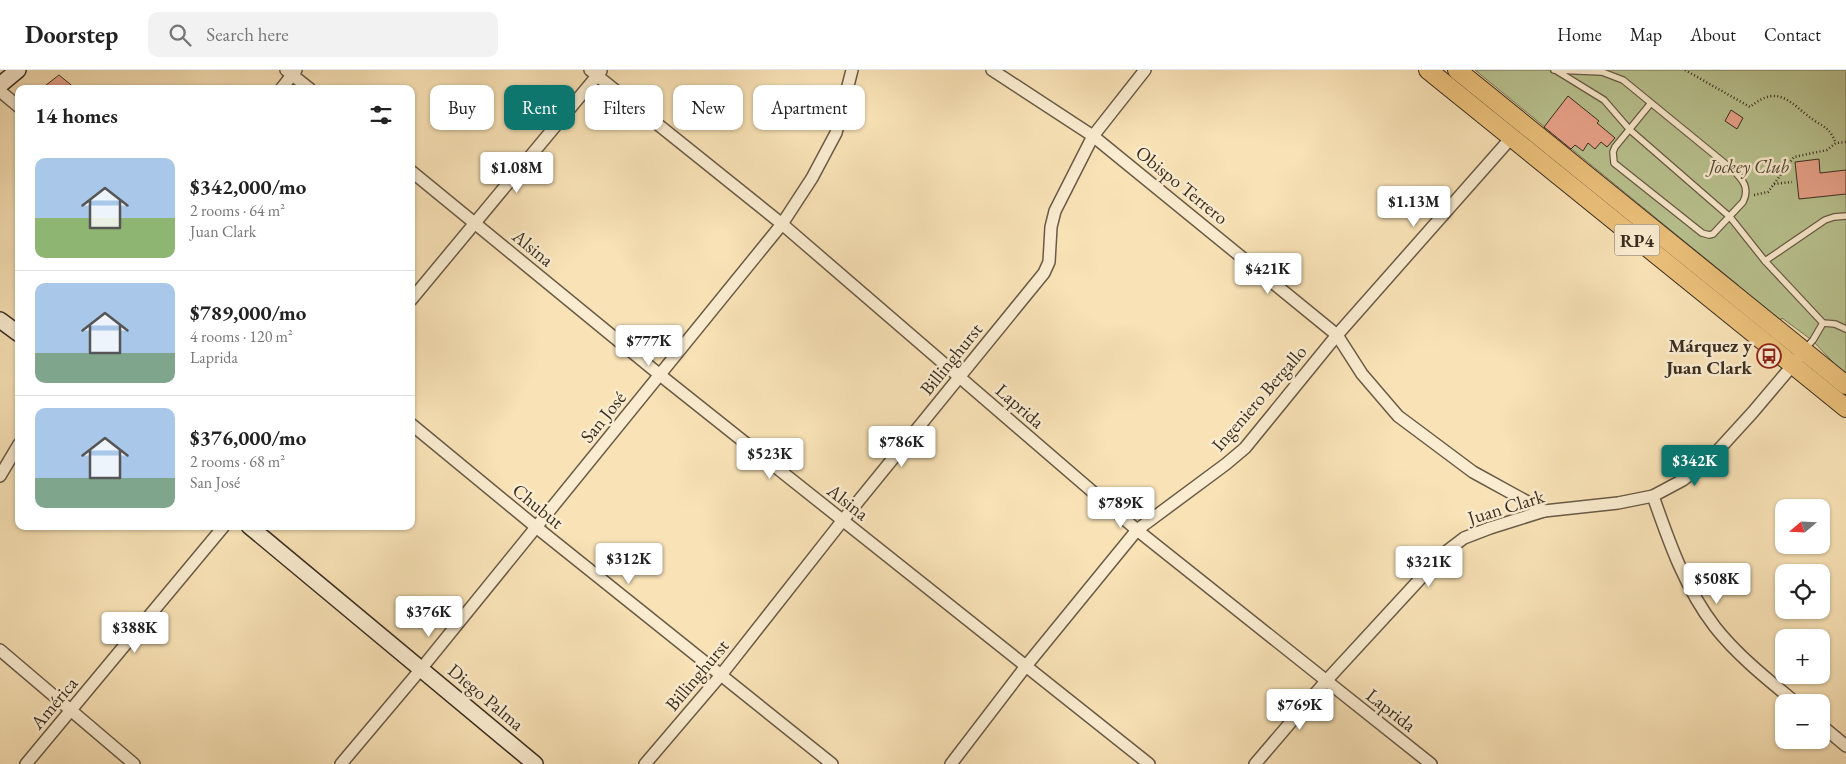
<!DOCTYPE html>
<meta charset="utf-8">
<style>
body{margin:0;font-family:"EB Garamond",serif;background:#f2f2f2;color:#222;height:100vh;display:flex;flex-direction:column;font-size:19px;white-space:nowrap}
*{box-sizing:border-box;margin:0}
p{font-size:16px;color:#767676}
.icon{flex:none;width:28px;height:28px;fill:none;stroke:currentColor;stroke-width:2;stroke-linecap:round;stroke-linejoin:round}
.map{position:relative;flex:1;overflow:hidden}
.side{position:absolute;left:15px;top:15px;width:400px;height:445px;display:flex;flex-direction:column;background:#fff;border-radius:10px;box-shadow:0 1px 4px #0004}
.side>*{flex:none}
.hud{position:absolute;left:430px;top:15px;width:475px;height:45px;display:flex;gap:10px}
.needle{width:32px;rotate:251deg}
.buttons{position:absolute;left:1775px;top:429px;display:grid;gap:10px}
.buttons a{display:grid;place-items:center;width:55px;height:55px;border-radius:10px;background:#fff;box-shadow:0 1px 4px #0004;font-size:25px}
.price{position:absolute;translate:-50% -42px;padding:0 11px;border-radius:5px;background:#fff;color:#222;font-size:16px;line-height:32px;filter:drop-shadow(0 1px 2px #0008)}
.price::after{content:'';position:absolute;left:50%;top:30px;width:15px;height:11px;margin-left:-8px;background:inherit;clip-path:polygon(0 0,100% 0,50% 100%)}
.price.active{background:#0f766e;color:#fff}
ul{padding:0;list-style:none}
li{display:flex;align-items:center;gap:15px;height:125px;padding:0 20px}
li+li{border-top:1px solid #e0e0e0}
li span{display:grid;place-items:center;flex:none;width:140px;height:100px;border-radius:10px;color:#555}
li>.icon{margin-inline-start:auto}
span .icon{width:60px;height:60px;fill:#fffc;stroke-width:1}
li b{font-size:21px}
h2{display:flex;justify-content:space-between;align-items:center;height:60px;padding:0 20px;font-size:21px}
.chip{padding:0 18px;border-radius:10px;background:#fff;box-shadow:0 1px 4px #0004;font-size:18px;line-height:45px}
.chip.active{background:#0f766e;color:#fff}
header{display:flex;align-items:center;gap:30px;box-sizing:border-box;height:70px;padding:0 25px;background:#fff;border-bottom:1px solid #e0e0e0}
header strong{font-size:24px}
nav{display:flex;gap:28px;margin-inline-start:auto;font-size:18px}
.search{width:350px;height:45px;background:#f2f2f2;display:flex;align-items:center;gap:12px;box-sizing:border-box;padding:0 18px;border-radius:10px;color:#767676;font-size:19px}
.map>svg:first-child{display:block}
.green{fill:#b9c491;stroke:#7a7959}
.building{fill:#eca68e;stroke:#3a2e21}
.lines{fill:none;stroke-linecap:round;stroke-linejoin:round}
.service-casing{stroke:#6a5b46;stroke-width:8}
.minor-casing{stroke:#6a5b46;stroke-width:14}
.secondary-casing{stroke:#3a2e21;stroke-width:18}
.primary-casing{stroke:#3a2e21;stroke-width:20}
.path{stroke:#3a2e21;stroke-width:2.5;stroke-dasharray:1 2.5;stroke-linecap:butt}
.service{stroke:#faecd0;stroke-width:5.5}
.minor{stroke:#faecd0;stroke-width:11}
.secondary{stroke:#faecd0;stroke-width:15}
.primary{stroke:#ecc17b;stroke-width:18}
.labels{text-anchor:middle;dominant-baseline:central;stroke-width:5;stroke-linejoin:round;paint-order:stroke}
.shield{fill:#faecd0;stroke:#746756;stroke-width:1}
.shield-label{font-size:18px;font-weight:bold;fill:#3a2e21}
.park-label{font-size:19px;font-style:italic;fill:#534c37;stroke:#faecd0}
.street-label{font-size:19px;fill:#3a2e21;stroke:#faecd0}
.poi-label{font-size:19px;font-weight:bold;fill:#3a2e21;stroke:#faecd0;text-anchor:end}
</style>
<header>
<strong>Doorstep</strong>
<div class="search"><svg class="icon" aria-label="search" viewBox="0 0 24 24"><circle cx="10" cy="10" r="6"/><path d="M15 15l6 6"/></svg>Search here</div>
<nav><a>Home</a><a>Map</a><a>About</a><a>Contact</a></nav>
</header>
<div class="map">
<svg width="1846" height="694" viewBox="0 0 1846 694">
<rect width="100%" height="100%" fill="#f8e2b6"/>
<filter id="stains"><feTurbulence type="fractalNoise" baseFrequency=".004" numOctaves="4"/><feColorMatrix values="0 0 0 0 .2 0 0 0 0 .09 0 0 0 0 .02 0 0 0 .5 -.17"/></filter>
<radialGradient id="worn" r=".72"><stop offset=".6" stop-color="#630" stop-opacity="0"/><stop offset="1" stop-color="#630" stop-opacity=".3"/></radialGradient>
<path class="green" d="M1475 0H1846V306L1813 271 1782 248 1779 253 1737 217 1738 215Z"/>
<g class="building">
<path d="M59 5 76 19H41Z"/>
<path d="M1568 26 1599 51 1597 53 1615 68 1607 77 1601 72 1595 79 1588 73 1583 81 1575 75 1571 79 1544 57Z"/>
<path d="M1731 40 1743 48 1737 59 1725 51Z"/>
<path d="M1819 89 1820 103 1846 100V124L1799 129 1795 92Z"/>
</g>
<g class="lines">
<g class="service-casing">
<g id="service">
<path d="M1554 0 1602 2 1623 10 1733 100C1743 110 1750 118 1743 132L1713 164 1709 165 1702 163 1614 93 1613 82 1615 77 1651 33"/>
<path d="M1557 1 1604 30 1630 60 1730 147 1765 191 1823 253 1835 254 1846 259"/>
<path d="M1765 191 1825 150 1834 147 1846 146"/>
<path d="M1805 279 1813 270 1823 253"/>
</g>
</g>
<g class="minor-casing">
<g id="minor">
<path d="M286 0 310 19"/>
<path d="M590 0 782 154 1137 460 1431 694"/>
<path d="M992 0 1093 66 1337 265 1362 304 1398 346 1473 402 1544 441"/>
<path d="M281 19 296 0"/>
<path d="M0 21 19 37"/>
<path d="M411 101 660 305 1149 694"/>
<path d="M411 230 601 1"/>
<path d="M411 354 536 457 832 694"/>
<path d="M0 406 19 374"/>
<path d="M1653 426C1669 472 1685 518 1715 557 1737 585 1767 609 1795 632"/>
<path d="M0 580 134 694"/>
<path d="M1821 655 1846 676"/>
<path d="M26 694 224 456"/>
<path d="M341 694 421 599 782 154 812 108 836 63 852 0"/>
<path d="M645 694 721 605 843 450 1044 203 1049 192 1051 157 1055 141 1093 66 1145 0"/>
<path d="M951 694 1026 596 1137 460 1226 394 1245 378 1337 265 1511 68"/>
<path d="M1255 694 1326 611 1443 484 1464 468 1490 458 1544 441 1618 433 1653 426 1683 410 1711 388 1753 342 1797 290"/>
</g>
</g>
<g class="secondary-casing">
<g id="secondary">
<path d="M0 15 18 0"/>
<path d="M0 250 19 264"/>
<path d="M249 456 535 694"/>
</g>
</g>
<g class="primary-casing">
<g id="primary">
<path d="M1428 0 1846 338"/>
<path d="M1457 0 1846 315"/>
</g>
</g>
<g class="path">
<path d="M1685 0 1750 37C1780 12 1791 35 1815 51 1826 58 1830 59 1836 73"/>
<path d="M1774 114 1792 112"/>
<path d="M1754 125 1768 122 1794 87 1827 80 1836 73 1846 72"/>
</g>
<use href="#service" class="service"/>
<use href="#minor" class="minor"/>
<use href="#secondary" class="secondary"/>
<use href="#primary" class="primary"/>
</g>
<defs>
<g id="bus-ring" transform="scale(1.25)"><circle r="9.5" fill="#faecd0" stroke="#8f2418" stroke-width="1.5"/><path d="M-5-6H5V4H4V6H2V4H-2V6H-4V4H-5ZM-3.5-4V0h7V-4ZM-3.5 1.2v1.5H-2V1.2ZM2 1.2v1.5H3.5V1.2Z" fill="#8f2418"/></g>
</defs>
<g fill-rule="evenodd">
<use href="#bus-ring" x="1769" y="286"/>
</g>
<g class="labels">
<rect class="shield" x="1614.5" y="154.5" width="45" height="31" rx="4"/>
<g class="shield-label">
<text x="1637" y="170">RP4</text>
</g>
<g class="park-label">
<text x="1749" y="96">Jockey Club</text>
</g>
<g class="street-label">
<text transform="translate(1182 115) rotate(39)">Obispo Terrero</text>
<text transform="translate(533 178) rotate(39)">Alsina</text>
<text transform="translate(951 289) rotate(-51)">Billinghurst</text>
<text transform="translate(1259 328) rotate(-49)">Ingeniero Bergallo</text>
<text transform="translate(1020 336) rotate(41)">Laprida</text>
<text transform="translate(603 347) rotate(-51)">San José</text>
<text transform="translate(848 432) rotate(38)">Alsina</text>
<text transform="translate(538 436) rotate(39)">Chubut</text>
<text transform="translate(1506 437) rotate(-17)">Juan Clark</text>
<text transform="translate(697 605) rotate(-50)">Billinghurst</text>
<text transform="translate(486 627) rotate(40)">Diego Palma</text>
<text transform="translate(54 633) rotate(-50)">América</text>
<text transform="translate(1391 640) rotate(38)">Laprida</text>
</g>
<g class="poi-label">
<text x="1752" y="275">Márquez y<tspan x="1752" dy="22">Juan Clark</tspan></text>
</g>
</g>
<rect width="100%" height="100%" filter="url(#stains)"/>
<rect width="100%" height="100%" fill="url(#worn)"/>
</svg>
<div class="buttons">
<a><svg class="needle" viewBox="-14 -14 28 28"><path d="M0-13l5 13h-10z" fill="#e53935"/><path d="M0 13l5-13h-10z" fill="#767676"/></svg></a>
<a><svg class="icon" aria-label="locate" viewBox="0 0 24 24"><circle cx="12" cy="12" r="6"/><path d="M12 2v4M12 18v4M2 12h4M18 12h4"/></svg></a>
<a>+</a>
<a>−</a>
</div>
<b class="price" style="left:517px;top:124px">$1.08M</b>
<b class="price" style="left:1414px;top:158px">$1.13M</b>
<b class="price" style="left:1268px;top:225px">$421K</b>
<b class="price" style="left:649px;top:297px">$777K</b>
<b class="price" style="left:902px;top:398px">$786K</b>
<b class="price" style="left:770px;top:410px">$523K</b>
<b class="price active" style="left:1695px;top:417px">$342K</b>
<b class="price" style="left:1121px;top:459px">$789K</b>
<b class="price" style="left:629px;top:515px">$312K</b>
<b class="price" style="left:1429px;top:518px">$321K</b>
<b class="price" style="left:1717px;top:535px">$508K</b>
<b class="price" style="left:429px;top:568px">$376K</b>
<b class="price" style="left:135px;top:584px">$388K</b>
<b class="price" style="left:1300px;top:661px">$769K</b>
<div class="hud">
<a class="chip">Buy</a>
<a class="chip active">Rent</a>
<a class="chip">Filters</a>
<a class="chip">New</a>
<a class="chip">Apartment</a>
</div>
<section class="side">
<h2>14 homes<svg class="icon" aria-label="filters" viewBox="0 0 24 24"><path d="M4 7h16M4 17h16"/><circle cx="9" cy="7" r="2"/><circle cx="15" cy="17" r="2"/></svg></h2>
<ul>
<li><span style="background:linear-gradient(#a9c7e8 60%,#8fb573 0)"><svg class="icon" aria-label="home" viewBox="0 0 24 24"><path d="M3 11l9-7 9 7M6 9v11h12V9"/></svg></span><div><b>$342,000/mo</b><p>2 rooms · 64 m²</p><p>Juan Clark</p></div></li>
<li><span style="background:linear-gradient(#a9c7e8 70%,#7fa58c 0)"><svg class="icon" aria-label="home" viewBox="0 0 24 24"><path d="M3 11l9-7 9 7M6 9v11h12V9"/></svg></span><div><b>$789,000/mo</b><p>4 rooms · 120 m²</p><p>Laprida</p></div></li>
<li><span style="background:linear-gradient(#a9c7e8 70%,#7fa58c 0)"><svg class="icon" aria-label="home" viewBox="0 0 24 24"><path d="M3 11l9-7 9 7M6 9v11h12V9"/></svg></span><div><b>$376,000/mo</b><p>2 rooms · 68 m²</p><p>San José</p></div></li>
</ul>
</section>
</div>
